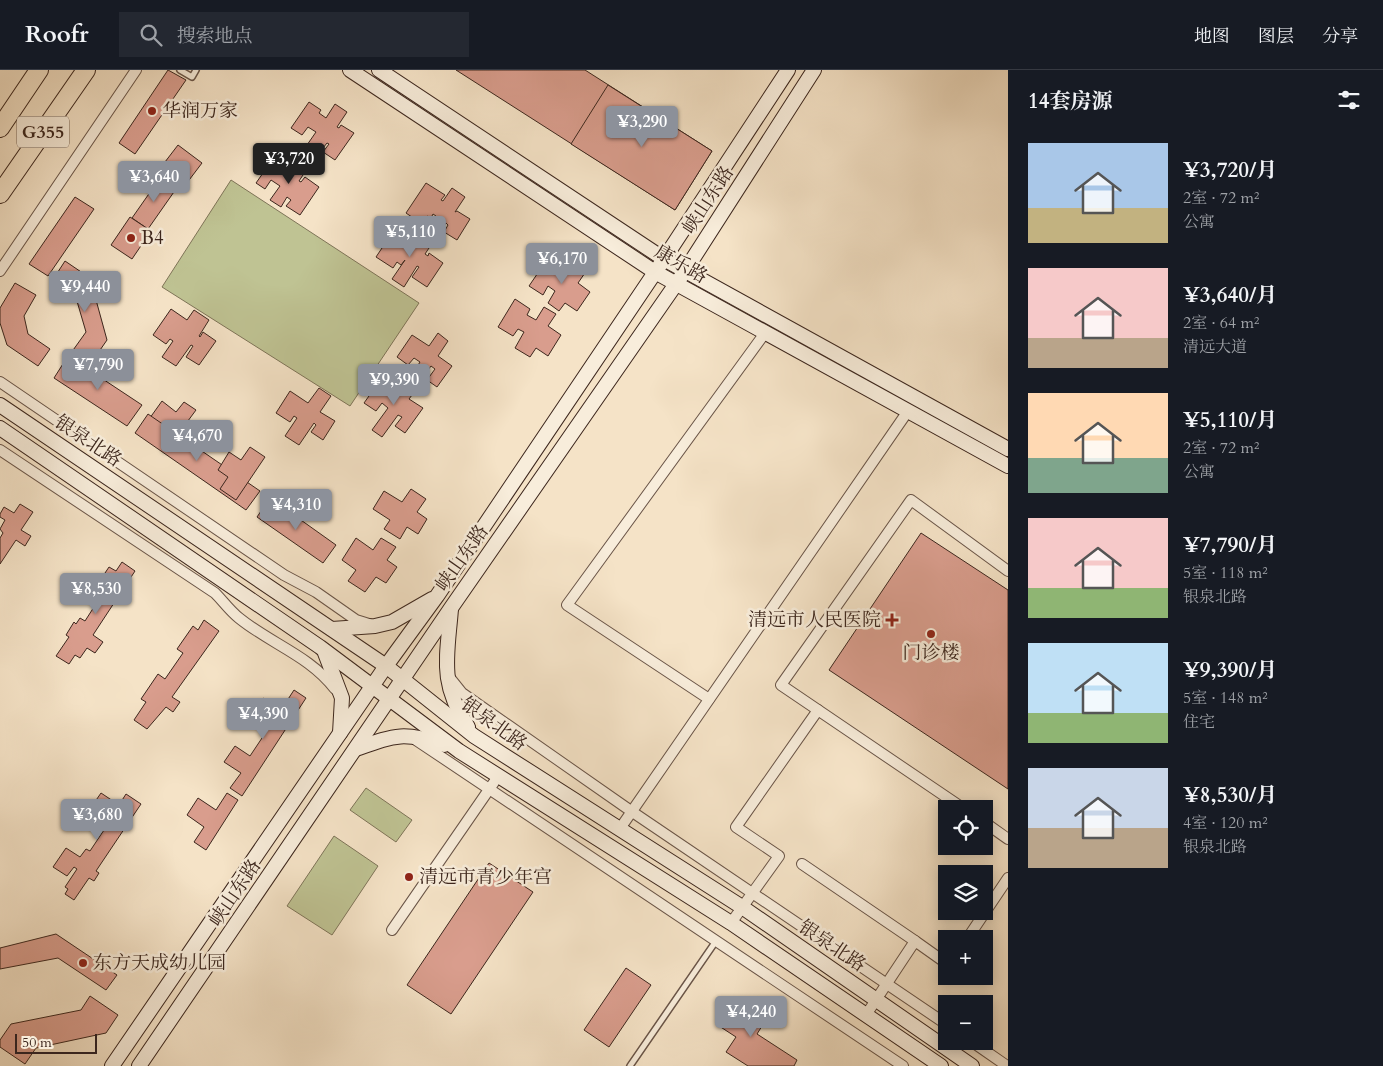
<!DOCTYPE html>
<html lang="zh">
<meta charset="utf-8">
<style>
body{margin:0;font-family:Cardo,"Noto Serif SC",serif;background:#242831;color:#f1f3f6;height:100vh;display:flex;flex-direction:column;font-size:19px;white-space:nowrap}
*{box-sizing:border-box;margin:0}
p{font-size:16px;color:#9ea1a6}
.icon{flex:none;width:28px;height:28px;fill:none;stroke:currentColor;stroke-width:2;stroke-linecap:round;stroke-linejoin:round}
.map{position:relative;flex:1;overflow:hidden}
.details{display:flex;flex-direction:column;background:#171b24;width:375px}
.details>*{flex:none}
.buttons{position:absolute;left:938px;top:730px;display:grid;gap:10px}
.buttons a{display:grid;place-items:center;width:55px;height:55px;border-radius:0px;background:#171b24;box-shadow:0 2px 12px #0003;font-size:25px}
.scale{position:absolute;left:15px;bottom:12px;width:82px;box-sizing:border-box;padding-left:5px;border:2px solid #3c261d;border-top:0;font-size:14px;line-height:18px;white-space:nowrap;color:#3c261d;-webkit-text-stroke:4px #f8eddb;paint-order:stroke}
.price{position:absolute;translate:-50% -42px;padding:0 11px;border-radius:5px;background:#8c9099;color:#fff;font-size:16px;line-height:32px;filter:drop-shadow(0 1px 2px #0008)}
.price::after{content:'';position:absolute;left:50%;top:30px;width:15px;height:11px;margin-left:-8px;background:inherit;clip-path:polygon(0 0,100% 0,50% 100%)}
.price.selected{background:#222;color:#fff}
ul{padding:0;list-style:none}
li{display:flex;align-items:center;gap:15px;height:125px;padding:0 20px}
li span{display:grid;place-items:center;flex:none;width:140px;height:100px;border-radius:0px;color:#555}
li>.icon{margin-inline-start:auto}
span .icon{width:60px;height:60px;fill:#fffc;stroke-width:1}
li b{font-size:21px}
h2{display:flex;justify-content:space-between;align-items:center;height:60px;padding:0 20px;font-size:21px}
header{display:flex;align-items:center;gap:30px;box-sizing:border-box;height:70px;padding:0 25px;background:#171b24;border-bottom:1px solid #363941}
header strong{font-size:24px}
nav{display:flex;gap:28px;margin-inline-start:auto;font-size:18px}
.search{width:350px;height:45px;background:#242831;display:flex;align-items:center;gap:12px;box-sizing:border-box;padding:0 18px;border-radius:0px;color:#9ea1a6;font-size:19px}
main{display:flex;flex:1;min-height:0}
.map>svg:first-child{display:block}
.green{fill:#bfc393;stroke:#7e7458}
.building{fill:#d99d8d;stroke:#3c261d}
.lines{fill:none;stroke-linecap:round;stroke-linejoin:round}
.lane-casing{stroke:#6a5548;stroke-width:8}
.street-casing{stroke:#6a5548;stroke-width:12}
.secondary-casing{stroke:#3c261d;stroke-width:16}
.highway-casing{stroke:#3c261d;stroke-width:20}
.lane{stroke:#f8eddb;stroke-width:5}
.street{stroke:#f8eddb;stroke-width:10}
.secondary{stroke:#f8eddb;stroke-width:14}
.highway{stroke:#f5e3c7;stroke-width:18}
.poi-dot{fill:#8f2418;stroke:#f8eddb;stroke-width:2}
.labels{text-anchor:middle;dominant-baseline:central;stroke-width:5;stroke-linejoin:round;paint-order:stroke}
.shield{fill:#f8eddb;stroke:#746256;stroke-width:1}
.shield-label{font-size:18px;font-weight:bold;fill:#3c261d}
.poi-label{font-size:19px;fill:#3c261d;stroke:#f8eddb;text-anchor:start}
.street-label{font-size:19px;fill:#3c261d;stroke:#f8eddb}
</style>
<header>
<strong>Roofr</strong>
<div class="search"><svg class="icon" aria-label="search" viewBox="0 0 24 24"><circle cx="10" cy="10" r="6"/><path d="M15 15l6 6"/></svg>搜索地点</div>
<nav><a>地图</a><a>图层</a><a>分享</a></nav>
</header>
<main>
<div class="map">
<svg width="1008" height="996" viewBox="0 0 1008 996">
<rect width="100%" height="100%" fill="#f5e3c7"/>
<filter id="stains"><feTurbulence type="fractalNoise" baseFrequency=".004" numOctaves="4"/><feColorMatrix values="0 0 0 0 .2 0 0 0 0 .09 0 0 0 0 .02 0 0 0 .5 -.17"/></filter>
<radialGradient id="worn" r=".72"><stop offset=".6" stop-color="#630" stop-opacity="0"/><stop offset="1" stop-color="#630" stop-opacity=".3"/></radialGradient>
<g class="green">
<path d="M231 110 419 233 350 336 162 217Z"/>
<path d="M366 718 412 750 396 772 350 740Z"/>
<path d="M334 766 378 796 332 865 287 836Z"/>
</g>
<g class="building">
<path d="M168 0 186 10 135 84 119 73Z"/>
<path d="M456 0H585L712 81 675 140Z"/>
<path d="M608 15 712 81 675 140 571 74Z"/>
<path d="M309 32 321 40 319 43 326 48 335 34 347 42 337 57 339 58 341 55 354 63 335 90 323 82 329 74 327 73 319 83 307 75 316 62 308 57 302 65 291 58Z"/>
<path d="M178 75 202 93 180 122 155 105Z"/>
<path d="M275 86 285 94 282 98 289 103 299 90 309 96 299 111 301 112 305 107 319 117 300 145 286 136 291 130 287 127 281 137 270 130 280 116 271 110 265 119 256 113Z"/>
<path d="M160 108 176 119 148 159 132 148Z"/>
<path d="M426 113 445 125 441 130 443 131 452 118 465 127 455 142 457 141 470 149 457 170 444 162 448 155 446 153 438 166 428 159 436 146 433 144 431 148 427 146 422 154 406 143Z"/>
<path d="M75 127 94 139 48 206 29 194Z"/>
<path d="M130 147 151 161 132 189 111 175Z"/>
<path d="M396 157 413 168 409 173 416 177 423 166 433 172 425 184 428 186 429 183 443 193 427 217 412 207 419 197 417 196 404 217 392 209 405 190 401 195 397 192 393 198 376 187Z"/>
<path d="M65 191 90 208 107 270 89 296 71 283 86 262 74 221 54 208Z"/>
<path d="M546 191 565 204 573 191 587 200 578 213 590 222 577 241 565 233 559 241 548 233 555 221 548 216 543 225 529 216Z"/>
<path d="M15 213 36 225 24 246 28 264 50 279 38 296 7 275 0 253V238Z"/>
<path d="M515 229 530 239 527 245 536 250 544 237 556 244 548 256 561 265 548 286 536 278 530 287 515 278 524 262 518 259 513 266 498 257Z"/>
<path d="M171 239 187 250 194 240 209 250 199 266 200 267 203 262 216 271 199 295 186 287 193 276 191 275 176 296 162 287 173 271 170 269 166 274 153 265Z"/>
<path d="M438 263 448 271 438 286 452 296 437 317 427 310 435 299 431 296 418 314 410 308 420 292 414 288 408 295 397 287 412 265 429 276Z"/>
<path d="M68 286 142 335 127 356 54 308Z"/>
<path d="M381 309 398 321 407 309 418 317 409 329 423 338 405 363 395 356 402 347 398 345 382 367 372 360 388 338 382 333 376 341 364 333Z"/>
<path d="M319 318 331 326 320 342 335 351 323 370 311 362 316 355 314 353 299 375 285 366 297 348 294 346 290 352 276 343 290 321 308 333Z"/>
<path d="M162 331 176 342 184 332 196 340 165 382 151 371 159 360 147 352Z"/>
<path d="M148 344 260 421 246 440 135 363Z"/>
<path d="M250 377 265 387 236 430 220 419 228 407 218 400 229 382 241 390Z"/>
<path d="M411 419 426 429 417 442 427 449 418 464 407 457 400 469 384 459 390 450 373 439 384 421 402 432Z"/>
<path d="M270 428 336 475 323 493 257 447Z"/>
<path d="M20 434 33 442 21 460 31 466 25 476 16 470 0 494V468L3 463 0 459 5 450 0 447V444L4 437 14 443Z"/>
<path d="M921 463 1008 520V719L829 600Z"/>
<path d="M356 468 373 480 381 468 396 477 387 490 397 497 386 513 376 507 365 522 348 511 356 500 342 490Z"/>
<path d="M122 492 135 501 93 565 103 572 95 583 87 578 80 588 75 585 69 594 56 586 69 567 66 565 74 552 76 554 80 548 85 551 101 526 93 521 109 497 116 501Z"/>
<path d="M204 550 219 561 172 627 180 632 173 642 166 637 147 659 134 650 146 632 141 629 158 604 165 609 183 583 177 579 193 556 198 560Z"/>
<path d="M294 620 306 628 242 726 230 718 241 703 224 692 235 676 250 686 270 656 253 644 263 628 281 640Z"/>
<path d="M101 723 119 735 126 724 141 734 96 801 99 803 94 811 89 808 74 830 65 824 68 819 65 817 77 799 74 797 67 806 53 797 66 778 80 787 86 779 90 781 108 754 101 762 83 749Z"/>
<path d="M227 723 238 730 206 780 194 772 204 757 187 745 198 728 216 740Z"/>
<path d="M489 793 533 822 451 944 407 915Z"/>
<path d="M56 864 117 905 106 920 58 888 0 899V878Z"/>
<path d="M626 898 651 915 609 977 584 960Z"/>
<path d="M90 926 118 945 106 963 36 978 25 994 0 977V970L11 954 81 940Z"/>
<path d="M734 927 767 948 757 964 797 990 794 996H748L726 982 736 967 716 954Z"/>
</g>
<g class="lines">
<g class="lane-casing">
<g id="lane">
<path d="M180 0 192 7 196 0"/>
<path d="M630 996 716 871"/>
</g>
</g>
<g class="street-casing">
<g id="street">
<path d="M0 201 136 0"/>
<path d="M0 312 284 505 316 522 356 550 369 554"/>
<path d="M0 380 215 523C223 531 230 541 239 548 271 574 310 586 335 619"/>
<path d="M450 608 462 623 631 741 946 954"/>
<path d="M709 629 567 535 765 263"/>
<path d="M416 670 903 996"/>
<path d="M964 739 781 615 911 430 1008 501"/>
<path d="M984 752 1008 769"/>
<path d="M619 760 908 341"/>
<path d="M802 794 915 871"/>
<path d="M731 853 779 786 736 757 818 640"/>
<path d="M392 860 499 705"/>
<path d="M967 869 1008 808"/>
<path d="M866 945 915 871 946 893"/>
<path d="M971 971 1007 996"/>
</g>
</g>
<g class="secondary-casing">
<g id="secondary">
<path d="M350 0 655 202 1008 396"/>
<path d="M379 0 664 189 1008 379"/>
<path d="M0 335 386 596 474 666 742 837 972 996"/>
<path d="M0 358 320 577 459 681 731 853 941 996"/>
<path d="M451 539C447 589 439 612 468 657"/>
<path d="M332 559 375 556 392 552 432 529"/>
<path d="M325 583 342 628 340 663"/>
<path d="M356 679C395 665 404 661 444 675"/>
<path d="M112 996 386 596 437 526 664 189 788 0"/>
<path d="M139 996 451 538 685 201 814 0"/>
</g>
</g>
<g class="highway-casing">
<g id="highway">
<path d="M0 58 39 0"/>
<path d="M0 124 86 0"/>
</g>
</g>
<use href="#lane" class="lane"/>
<use href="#street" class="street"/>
<use href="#secondary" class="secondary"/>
<use href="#highway" class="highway"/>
</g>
<g class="poi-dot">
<circle cx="152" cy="41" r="5"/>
<circle cx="131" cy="168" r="5"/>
<path d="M889.5 542.5h5v5h5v5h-5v5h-5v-5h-5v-5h5z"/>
<circle cx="931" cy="564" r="5"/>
<circle cx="409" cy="807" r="5"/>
<circle cx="83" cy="893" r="5"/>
</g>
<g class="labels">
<rect class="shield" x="17" y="46.5" width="52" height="31" rx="4"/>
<g class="shield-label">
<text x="43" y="62">G355</text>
</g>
<g class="poi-label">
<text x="162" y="41">华润万家</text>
<text x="141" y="168">B4</text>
<text x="881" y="550" text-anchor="end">清远市人民医院</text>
<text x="931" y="583" text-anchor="middle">门诊楼</text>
<text x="419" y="807">清远市青少年宫</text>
<text x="93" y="893">东方天成幼儿园</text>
</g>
<g class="street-label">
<text transform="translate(708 130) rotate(-57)">峡山东路</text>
<text transform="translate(681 194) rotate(30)">康乐路</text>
<text transform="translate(88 371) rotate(34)">银泉北路</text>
<text transform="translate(462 488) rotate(-55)">峡山东路</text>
<text transform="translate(494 654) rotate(36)">银泉北路</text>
<text transform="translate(235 823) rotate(-56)">峡山东路</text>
<text transform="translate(832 876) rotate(34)">银泉北路</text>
</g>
</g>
<rect width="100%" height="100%" filter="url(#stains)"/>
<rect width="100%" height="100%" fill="url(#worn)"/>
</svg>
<div class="buttons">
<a><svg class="icon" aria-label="locate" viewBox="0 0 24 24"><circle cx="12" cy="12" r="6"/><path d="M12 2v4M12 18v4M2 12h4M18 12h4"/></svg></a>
<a><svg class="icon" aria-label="layers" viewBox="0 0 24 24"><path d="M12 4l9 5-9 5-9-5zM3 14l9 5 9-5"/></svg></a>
<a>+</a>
<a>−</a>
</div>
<div class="scale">50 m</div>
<b class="price" style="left:642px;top:78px">¥3,290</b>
<b class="price selected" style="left:289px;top:115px">¥3,720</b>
<b class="price" style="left:154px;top:133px">¥3,640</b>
<b class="price" style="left:410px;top:188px">¥5,110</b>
<b class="price" style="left:562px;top:215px">¥6,170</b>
<b class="price" style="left:85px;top:243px">¥9,440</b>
<b class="price" style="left:98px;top:321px">¥7,790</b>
<b class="price" style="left:394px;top:336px">¥9,390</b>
<b class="price" style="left:197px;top:392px">¥4,670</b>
<b class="price" style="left:296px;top:461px">¥4,310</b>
<b class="price" style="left:96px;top:545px">¥8,530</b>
<b class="price" style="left:263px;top:670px">¥4,390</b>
<b class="price" style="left:97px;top:771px">¥3,680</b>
<b class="price" style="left:751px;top:968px">¥4,240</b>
</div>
<section class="details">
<h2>14套房源<svg class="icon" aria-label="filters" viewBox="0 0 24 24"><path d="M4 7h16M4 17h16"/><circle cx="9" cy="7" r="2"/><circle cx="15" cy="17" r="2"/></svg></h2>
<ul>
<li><span style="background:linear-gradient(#a9c7e8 65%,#c2b280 0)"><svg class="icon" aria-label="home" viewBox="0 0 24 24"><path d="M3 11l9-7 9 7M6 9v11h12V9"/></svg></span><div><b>¥3,720/月</b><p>2室 · 72 m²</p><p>公寓</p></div></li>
<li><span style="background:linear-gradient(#f6c9c9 70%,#b9a48a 0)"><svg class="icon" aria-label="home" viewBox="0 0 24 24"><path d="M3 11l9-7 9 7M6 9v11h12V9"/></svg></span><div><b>¥3,640/月</b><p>2室 · 64 m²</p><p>清远大道</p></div></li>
<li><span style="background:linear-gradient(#ffd9b3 65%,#7fa58c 0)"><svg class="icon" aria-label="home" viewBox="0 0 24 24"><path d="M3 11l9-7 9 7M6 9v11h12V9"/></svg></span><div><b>¥5,110/月</b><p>2室 · 72 m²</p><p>公寓</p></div></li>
<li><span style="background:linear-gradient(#f6c9c9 70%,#8fb573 0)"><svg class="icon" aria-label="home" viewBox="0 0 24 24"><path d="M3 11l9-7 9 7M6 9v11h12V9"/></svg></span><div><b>¥7,790/月</b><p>5室 · 118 m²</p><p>银泉北路</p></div></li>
<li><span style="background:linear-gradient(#bfe0f5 70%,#8fb573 0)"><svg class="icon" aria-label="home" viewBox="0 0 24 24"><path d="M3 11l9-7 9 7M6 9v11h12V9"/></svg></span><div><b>¥9,390/月</b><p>5室 · 148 m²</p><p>住宅</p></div></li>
<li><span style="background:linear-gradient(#c9d6e8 60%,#b9a48a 0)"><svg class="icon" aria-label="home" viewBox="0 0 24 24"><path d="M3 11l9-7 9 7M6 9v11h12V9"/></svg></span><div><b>¥8,530/月</b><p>4室 · 120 m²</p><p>银泉北路</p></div></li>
</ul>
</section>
</main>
